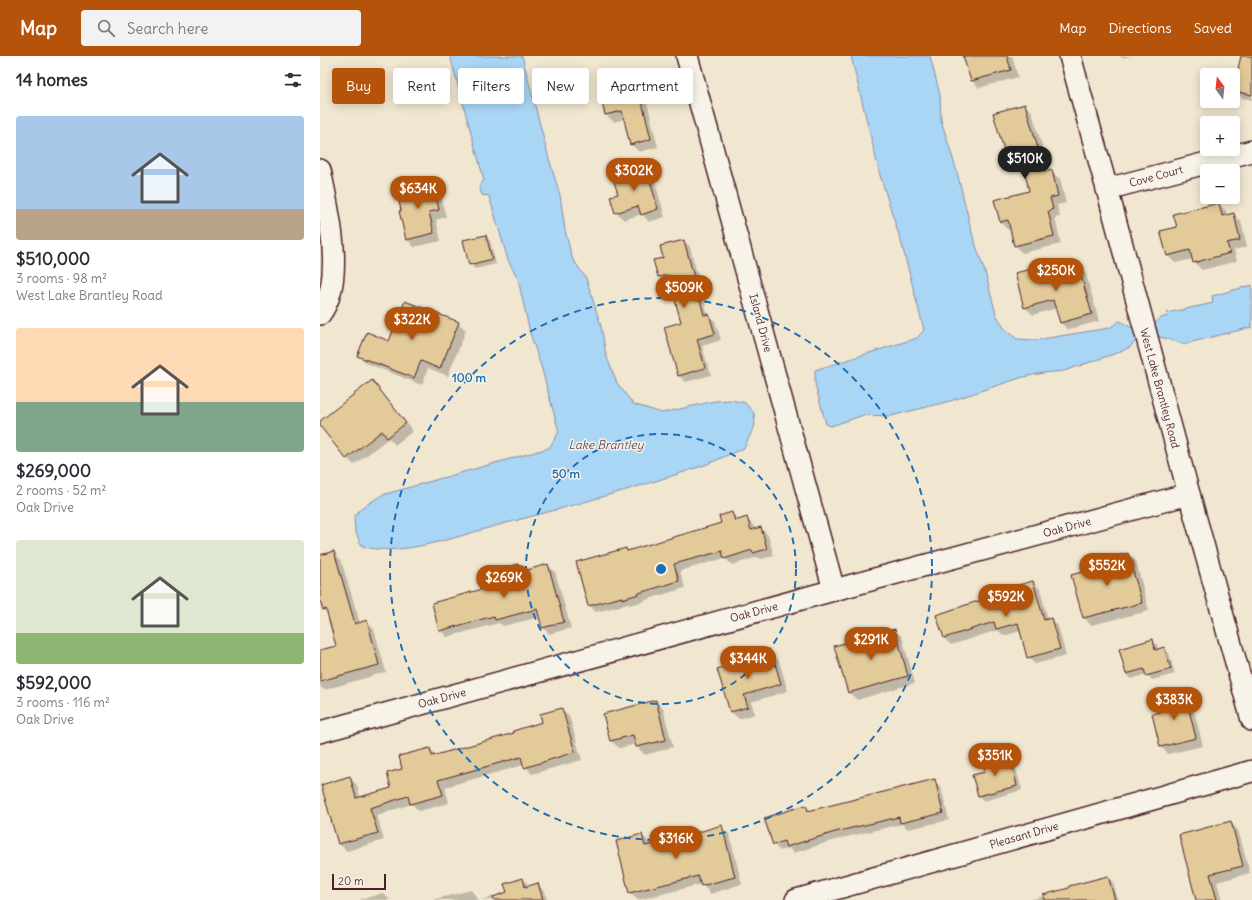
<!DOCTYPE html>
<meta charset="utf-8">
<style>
body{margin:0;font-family:Delius,sans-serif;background:#f2f2f3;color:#2b2b33;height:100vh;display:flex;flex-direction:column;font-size:15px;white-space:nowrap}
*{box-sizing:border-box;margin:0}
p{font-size:13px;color:#7c7c81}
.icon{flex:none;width:22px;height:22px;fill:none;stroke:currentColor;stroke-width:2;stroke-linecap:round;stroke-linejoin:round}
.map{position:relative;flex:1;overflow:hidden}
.panel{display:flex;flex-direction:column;background:#fff;width:320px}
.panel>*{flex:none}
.banner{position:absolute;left:12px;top:12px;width:380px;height:36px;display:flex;gap:8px}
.needle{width:26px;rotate:345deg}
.fabs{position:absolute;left:880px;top:12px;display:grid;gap:8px}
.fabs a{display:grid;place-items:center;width:40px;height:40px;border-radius:4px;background:#fff;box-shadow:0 2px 10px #0003;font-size:20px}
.scale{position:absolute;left:12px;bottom:10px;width:54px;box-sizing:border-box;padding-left:4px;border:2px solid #4a1f2b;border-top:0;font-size:11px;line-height:14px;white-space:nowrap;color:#4a1f2b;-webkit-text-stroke:3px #f7f3e8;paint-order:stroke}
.price{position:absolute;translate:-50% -34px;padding:0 9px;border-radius:14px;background:#b45309;color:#fff;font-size:13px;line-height:26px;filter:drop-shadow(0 1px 2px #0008)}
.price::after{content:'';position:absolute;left:50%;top:24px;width:12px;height:9px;margin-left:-6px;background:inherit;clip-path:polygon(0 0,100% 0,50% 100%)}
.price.selected{background:#222;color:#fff}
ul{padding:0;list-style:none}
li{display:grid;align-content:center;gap:8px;height:212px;padding:0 16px}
li span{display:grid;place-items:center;height:124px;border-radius:4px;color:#555}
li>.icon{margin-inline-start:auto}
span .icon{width:72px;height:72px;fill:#fffc;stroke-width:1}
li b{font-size:17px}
h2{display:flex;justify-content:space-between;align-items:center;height:48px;padding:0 16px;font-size:17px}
.tag{padding:0 14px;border-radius:4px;background:#fff;box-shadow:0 2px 10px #0003;font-size:14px;line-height:36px}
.tag.selected{background:#b45309;color:#fff}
header{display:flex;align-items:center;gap:24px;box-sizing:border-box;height:56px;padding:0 20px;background:#b45309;color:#fff}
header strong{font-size:19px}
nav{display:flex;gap:22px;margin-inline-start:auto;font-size:14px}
.search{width:280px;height:36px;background:#f2f2f3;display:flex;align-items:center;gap:10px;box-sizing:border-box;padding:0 14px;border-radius:4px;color:#7c7c81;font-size:15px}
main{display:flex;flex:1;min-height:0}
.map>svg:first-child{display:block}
.water{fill:#aad6f6;stroke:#848da5}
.shadow{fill:#0003}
.building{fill:#e3ca99;stroke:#4a1f2b}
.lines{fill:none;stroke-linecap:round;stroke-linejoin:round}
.street-casing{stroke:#4a1f2b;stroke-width:24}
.street{stroke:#f7f3e8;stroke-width:21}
.ring{fill:none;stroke:#1f6fb2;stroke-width:2;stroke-dasharray:7 5}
.labels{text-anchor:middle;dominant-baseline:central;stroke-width:3;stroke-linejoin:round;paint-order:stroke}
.street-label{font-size:11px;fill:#4a1f2b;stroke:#f7f3e8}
.water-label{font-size:12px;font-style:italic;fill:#624d5e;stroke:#f7f3e8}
.centre{fill:#1f6fb2;stroke:#f7f3e8;stroke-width:2}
.ring-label{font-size:12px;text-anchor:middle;font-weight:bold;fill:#1f6fb2;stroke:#f7f3e8;stroke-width:3;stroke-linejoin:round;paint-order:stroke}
</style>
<header>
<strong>Map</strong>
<div class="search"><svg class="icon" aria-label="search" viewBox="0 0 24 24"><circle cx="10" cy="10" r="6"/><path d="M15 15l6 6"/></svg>Search here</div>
<nav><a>Map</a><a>Directions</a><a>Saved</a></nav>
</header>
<main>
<section class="panel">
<h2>14 homes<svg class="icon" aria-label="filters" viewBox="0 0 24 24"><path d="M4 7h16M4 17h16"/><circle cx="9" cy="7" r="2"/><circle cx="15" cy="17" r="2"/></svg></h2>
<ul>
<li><span style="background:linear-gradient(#a9c7e8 75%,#b9a48a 0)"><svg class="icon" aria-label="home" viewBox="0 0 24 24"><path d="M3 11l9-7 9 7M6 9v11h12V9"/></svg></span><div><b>$510,000</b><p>3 rooms · 98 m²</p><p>West Lake Brantley Road</p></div></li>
<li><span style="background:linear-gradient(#ffd9b3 60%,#7fa58c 0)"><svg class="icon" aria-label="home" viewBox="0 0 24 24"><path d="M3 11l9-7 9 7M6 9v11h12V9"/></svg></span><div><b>$269,000</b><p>2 rooms · 52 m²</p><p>Oak Drive</p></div></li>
<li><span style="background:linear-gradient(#dfe7d0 75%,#8fb573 0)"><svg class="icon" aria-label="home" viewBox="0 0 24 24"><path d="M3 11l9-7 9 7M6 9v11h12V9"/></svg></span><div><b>$592,000</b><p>3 rooms · 116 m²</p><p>Oak Drive</p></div></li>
</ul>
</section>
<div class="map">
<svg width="932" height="844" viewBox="0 0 932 844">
<rect width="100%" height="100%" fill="#f1e7d0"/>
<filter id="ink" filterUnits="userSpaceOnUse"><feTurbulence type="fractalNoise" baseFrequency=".025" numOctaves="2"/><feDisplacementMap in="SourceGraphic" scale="8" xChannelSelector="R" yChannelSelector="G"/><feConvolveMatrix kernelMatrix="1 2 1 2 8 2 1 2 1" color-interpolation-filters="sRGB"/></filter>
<g filter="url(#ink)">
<g class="water">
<path d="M130 0H202L229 103 240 139 245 174 252 202 266 222 281 270 286 299 297 327 313 348 342 357 395 345 411 344 425 347 434 357 435 369 424 392C409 398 396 405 382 410 314 433 244 452 175 470 139 480 78 502 42 490L35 475 34 461 41 452 62 439 229 392 239 376 221 310 210 277 198 223 188 204 169 140 162 139 159 131 164 124Z"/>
<path d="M531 0H610L620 39 621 64 637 116 653 181 665 216 676 258 684 272 697 283 716 284 789 272 800 265 814 273 833 269 841 262 848 260 847 257 893 247 892 240 932 229V271L864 288 837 280 817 284 810 291 800 296 744 315 723 317 703 321 630 345 571 360 544 359 511 370 506 368 495 328V314L597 282 604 274 582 189 560 119Z"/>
</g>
<g class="shadow">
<path d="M644 0H692L698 21 659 32 652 25Z"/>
<path d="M800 0H811L803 2Z"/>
<path d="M922 0H932V44L922 42 915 34Z"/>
<path d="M314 19 322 26 338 91 319 96 311 88 305 63 294 66 286 59 292 31Z"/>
<path d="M705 49 712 56 730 116H732L740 123 746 147 737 149 740 161 735 162 741 188 702 197 695 189 691 173 688 174 680 166 675 144 711 136 704 109 695 111 688 104Z"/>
<path d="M325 111 333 119 345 161 329 166 322 158 304 164 296 156 299 139Z"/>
<path d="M112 127 120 134 126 161 116 164 121 185 94 191 87 183Z"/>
<path d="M899 148 906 155 907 159 913 158 921 165 927 191 914 194 917 205 882 214 874 206 873 203 855 207 848 200 858 172Z"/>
<path d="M165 180 170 185 176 208 155 213 150 208Z"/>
<path d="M364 185 370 191 388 259 395 265 401 284 382 290 391 319 366 326 359 320 345 272 362 267 351 226 345 227 339 221 344 203Z"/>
<path d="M758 211 766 218 779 265 748 274 740 266 737 252 713 259 705 251 719 212 726 219Z"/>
<path d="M138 267 146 274 128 320 108 312 102 329 46 307 39 299 70 286Z"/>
<path d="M52 326 59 333 93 375 75 389 69 382 34 409 27 402 0 368V366Z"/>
<path d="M412 457 419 465 427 463 434 470 435 474 441 472 448 479 454 500 441 503 438 501 412 509 405 502 360 515 365 532 325 544V545L310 549 308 548 276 556 269 549 306 493 308 495 403 468Z"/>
<path d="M14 496 21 504 40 567 46 565 54 573 66 616 4 634 0 630V595L18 591 8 558 4 554 0 540V500Z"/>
<path d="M808 498 816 505 829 555 771 569 764 562 789 510Z"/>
<path d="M198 509 205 516 228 509 235 516 251 572 229 578 223 571 220 561 183 570 179 567 127 581 120 574 167 532Z"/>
<path d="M713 526 720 533 728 564 731 563 738 570 746 600 715 608 708 601 701 575 684 580 678 574 631 589 624 582Z"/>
<path d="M574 574 582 581 595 627 537 644 529 636Z"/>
<path d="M832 584 837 589 839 594 844 592 849 597 855 618 832 624 827 618 811 623 806 618Z"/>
<path d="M451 598 459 605 468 635 431 646 435 658 419 663 411 656Z"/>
<path d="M864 639 872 647 883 690 848 698 841 691 842 657Z"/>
<path d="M336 645 343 653 353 691 325 699 317 691V688L299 692 291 685Z"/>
<path d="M241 653 249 660 262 704 212 718 204 709 125 731 129 747 99 755 92 748 57 759 64 784 27 795 19 788 3 729 30 722 37 729 40 741 73 733 84 714 110 693 116 699 195 678 223 667Z"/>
<path d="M689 701 694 706 702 734 664 745 659 740 666 716Z"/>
<path d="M614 724 621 731 629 764 588 773 582 768 522 782 473 797 469 792 460 795 453 788 486 750 491 755Z"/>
<path d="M910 766 918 774 930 817 897 826 902 844H877Z"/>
<path d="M401 771 409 778 422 828 390 838 382 828 318 844 310 837 322 779 330 787V790Z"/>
<path d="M788 821 793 826 798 844H709L751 833Z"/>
<path d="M203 823 210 830 217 828 225 836 227 844H161L188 836Z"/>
<path d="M151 834 159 844H112Z"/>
<path d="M63 837 70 844H39Z"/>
</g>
<g class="building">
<path d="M643 0H687L691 14 651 25Z"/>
<path d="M921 0H932V39L913 35Z"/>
<path d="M315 17 331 83 310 89 302 55 285 59 279 33 290 31 289 24Z"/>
<path d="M705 48 725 116 732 114 738 140 730 142 733 153 728 155 734 180 694 190 688 164 680 166 674 144 709 135 701 100 687 104 673 57Z"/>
<path d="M326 110 338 153 321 159 318 150 295 157 290 140 298 138 292 120Z"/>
<path d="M113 126 119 154 109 156 114 177 86 184 79 155H81L77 134Z"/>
<path d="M899 147 902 160 914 157 920 184 907 187 910 197 873 207 870 194 847 200 840 175 857 171 853 158Z"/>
<path d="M166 179 172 203 149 209 143 184Z"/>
<path d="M364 184 384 259 389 258 395 278 377 283 385 312 358 320 344 271 361 266 348 219 338 221 333 204 343 202 340 190Z"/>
<path d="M758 209 772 258 740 267 733 244 704 252 695 217 719 211 721 220Z"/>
<path d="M85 245 139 266 120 313 101 305 94 322 37 300 47 276 69 285Z"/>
<path d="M52 324 86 367 67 382 62 375 26 403 0 370V365Z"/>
<path d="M412 456 415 465 427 461 431 474 441 471 447 493 433 497 432 494 404 503 402 495 354 508 359 525 319 537V538L302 543V541L268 550 256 506 306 492 307 495 401 467 399 460Z"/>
<path d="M14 495 35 568 47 564 59 609 0 625V594L16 590 6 553 3 554 0 544V499Z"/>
<path d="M808 497 822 547 763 562 751 519 788 509 786 503Z"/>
<path d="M198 508 200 516 228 508 244 566 222 572 217 553 175 564 174 560 119 575 112 547 166 532 162 518Z"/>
<path d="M713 525 724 564 731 562 740 593 707 602 698 567 676 573 674 566 624 582 616 559 667 542 666 538Z"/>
<path d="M575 573 588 620 528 637 514 590Z"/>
<path d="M833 583 835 594 844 591 851 613 826 620 824 613 806 618 799 593Z"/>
<path d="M452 597 461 628 424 639 428 651 410 656 397 613Z"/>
<path d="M865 638 876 682 840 691 832 658 841 656 838 644Z"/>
<path d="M336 644 346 684 316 691 313 679 290 685 283 658Z"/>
<path d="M242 652 255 696 204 712 201 701 118 724 123 739 90 748 88 740 50 752 58 777 18 788 1 729 30 720 36 742 71 732 67 717 82 713 79 700 110 692 112 700 194 677 193 675 222 666 220 658Z"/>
<path d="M690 700 697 730 658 740 652 719 665 716 663 707Z"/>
<path d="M615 723 623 757 580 767 579 761 515 776 466 791 464 785 453 789 444 762 486 749 488 755Z"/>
<path d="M911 765 923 810 890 818 897 844H876L859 779Z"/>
<path d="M402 769 415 821 381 830 378 820 309 837 296 785 322 778 325 790 359 782Z"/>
<path d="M788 820 795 844H724L723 839 749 832V830Z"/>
<path d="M203 822 205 831 218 827 223 844H174L173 841 187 836 184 828Z"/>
</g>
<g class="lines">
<g class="street-casing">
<g id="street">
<path d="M367 0 514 534"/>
<path d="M750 0 787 133 869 438 932 664"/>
<path d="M0 114C8 153 26 224 0 258"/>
<path d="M787 133 932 95"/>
<path d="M0 676 514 534 869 438"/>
<path d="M476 844 932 715"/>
</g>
</g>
<use href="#street" class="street"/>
</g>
</g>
<g class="ring">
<circle cx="341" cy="513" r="135"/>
<circle cx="341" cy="513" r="271"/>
</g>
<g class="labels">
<g class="street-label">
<text transform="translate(836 120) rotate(-15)">Cove Court</text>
<text transform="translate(441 267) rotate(75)">Island Drive</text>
<text transform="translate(840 332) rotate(75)">West Lake Brantley Road</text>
<text transform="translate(747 471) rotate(-15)">Oak Drive</text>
<text transform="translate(434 556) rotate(-15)">Oak Drive</text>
<text transform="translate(122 642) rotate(-15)">Oak Drive</text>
<text transform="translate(704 779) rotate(-16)">Pleasant Drive</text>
</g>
<g class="water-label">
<text x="286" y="388">Lake Brantley</text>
</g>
</g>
<circle cx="341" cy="513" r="6" class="centre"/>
<g class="ring-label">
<text x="149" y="326">100 m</text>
<text x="246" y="422">50 m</text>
</g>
</svg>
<div class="fabs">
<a><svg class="needle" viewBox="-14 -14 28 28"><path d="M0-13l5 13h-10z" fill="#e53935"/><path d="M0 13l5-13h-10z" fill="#7c7c81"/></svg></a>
<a>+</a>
<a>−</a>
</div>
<div class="scale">20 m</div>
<b class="price selected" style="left:705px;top:124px">$510K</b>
<b class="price" style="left:314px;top:136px">$302K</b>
<b class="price" style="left:98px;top:154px">$634K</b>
<b class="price" style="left:736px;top:236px">$250K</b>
<b class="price" style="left:364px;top:253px">$509K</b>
<b class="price" style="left:92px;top:285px">$322K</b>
<b class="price" style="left:787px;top:531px">$552K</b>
<b class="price" style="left:184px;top:543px">$269K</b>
<b class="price" style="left:686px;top:562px">$592K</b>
<b class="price" style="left:551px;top:605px">$291K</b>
<b class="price" style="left:428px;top:624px">$344K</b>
<b class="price" style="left:854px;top:665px">$383K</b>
<b class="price" style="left:675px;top:721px">$351K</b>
<b class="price" style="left:356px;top:804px">$316K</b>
<div class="banner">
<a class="tag selected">Buy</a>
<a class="tag">Rent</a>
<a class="tag">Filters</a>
<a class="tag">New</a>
<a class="tag">Apartment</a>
</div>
</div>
</main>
